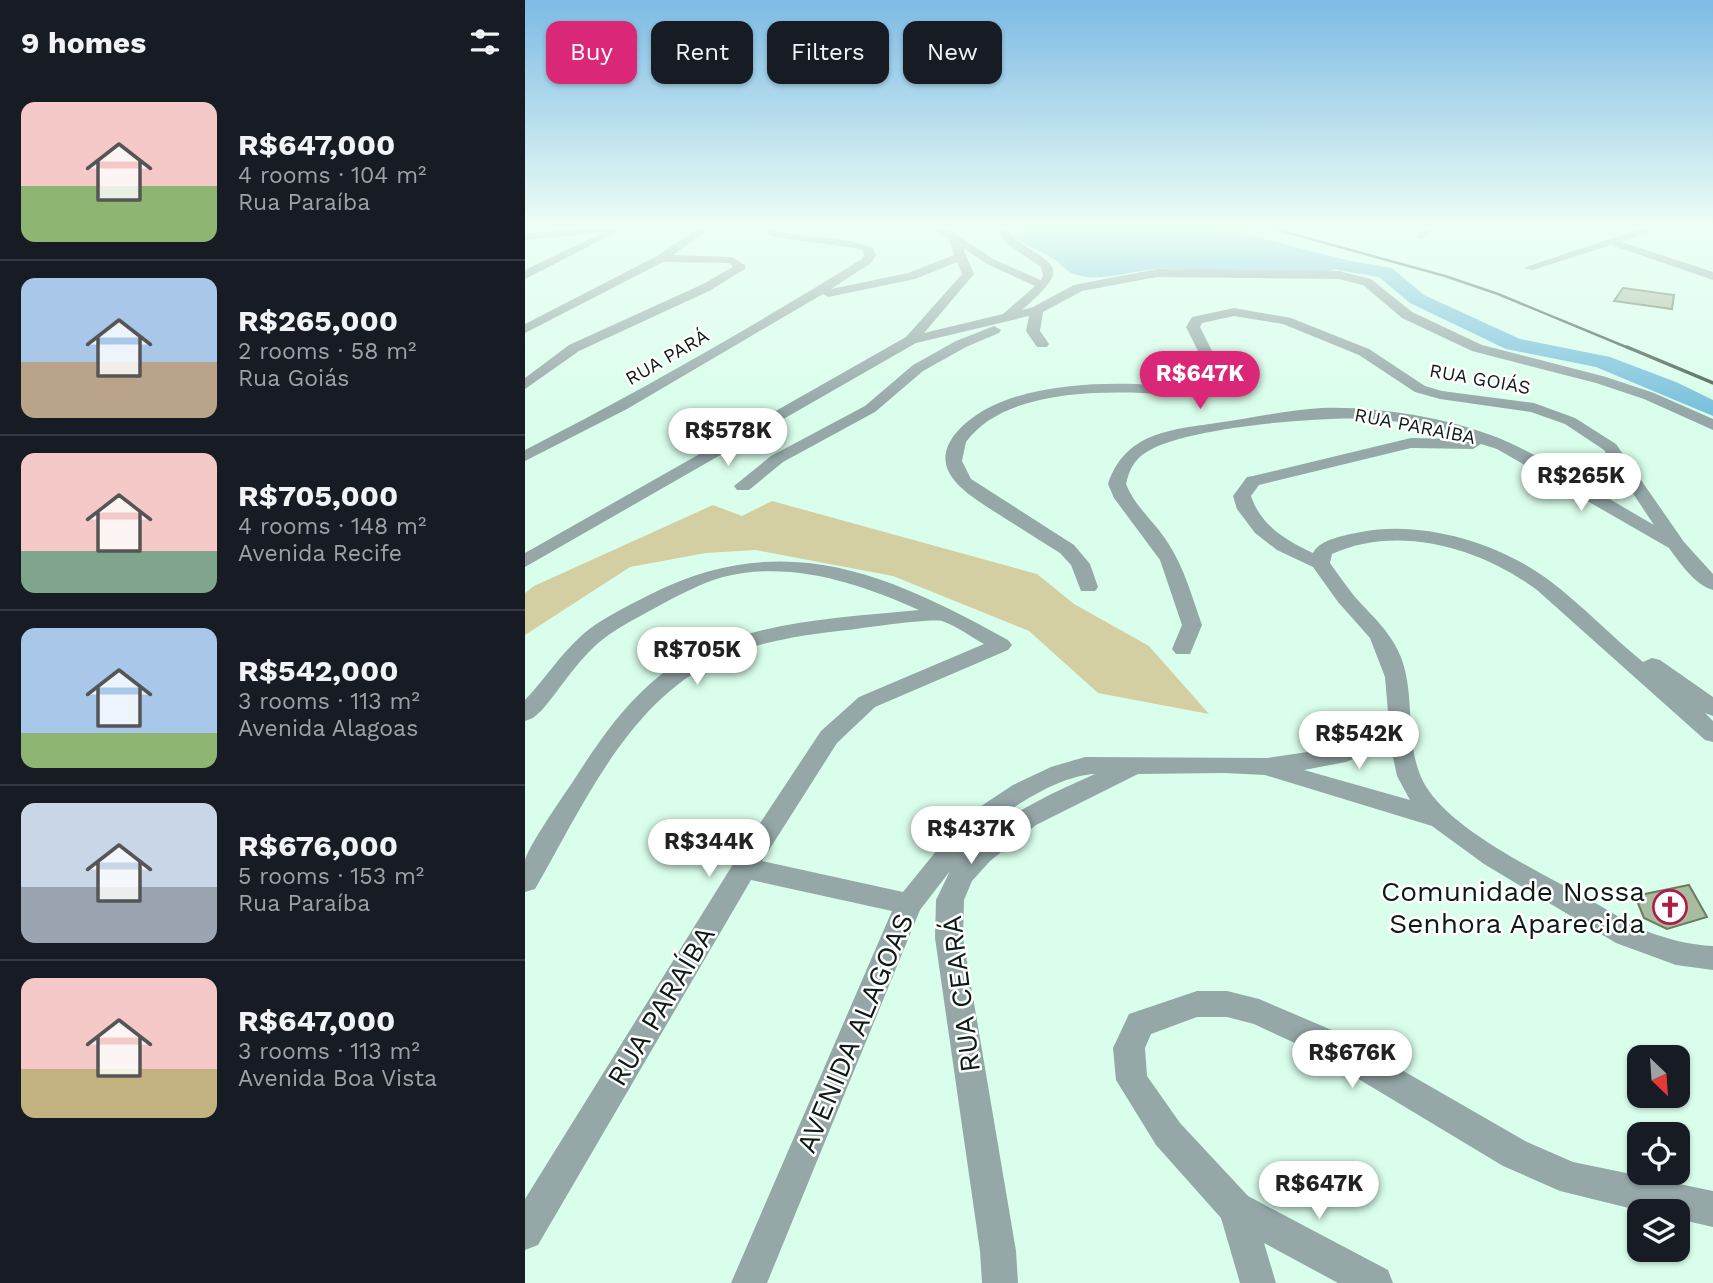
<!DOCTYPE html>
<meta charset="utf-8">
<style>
body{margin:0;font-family:"Work Sans",sans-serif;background:#242831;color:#f1f3f6;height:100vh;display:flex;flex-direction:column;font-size:26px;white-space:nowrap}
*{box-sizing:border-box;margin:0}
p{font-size:23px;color:#9ea1a6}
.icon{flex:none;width:38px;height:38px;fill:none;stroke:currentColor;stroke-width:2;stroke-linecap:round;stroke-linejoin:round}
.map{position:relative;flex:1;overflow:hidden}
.panel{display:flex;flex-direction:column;background:#171b24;width:525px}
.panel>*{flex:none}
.banner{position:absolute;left:21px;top:21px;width:665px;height:63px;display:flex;gap:14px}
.needle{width:46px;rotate:155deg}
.fabs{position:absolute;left:1102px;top:1045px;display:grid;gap:14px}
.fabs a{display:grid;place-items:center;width:63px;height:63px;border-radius:14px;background:#171b24;box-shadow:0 2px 5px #0004;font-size:35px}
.price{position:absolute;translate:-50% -60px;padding:0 16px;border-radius:24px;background:#fff;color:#222;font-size:23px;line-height:46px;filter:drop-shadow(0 2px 4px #0008)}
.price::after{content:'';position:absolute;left:50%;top:42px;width:21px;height:16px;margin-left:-10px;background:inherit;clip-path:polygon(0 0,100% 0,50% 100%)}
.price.on{background:#db2777;color:#fff}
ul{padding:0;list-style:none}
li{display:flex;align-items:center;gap:21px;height:175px;padding:0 21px}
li+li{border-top:2px solid #363941}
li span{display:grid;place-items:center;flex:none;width:196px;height:140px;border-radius:14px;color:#555}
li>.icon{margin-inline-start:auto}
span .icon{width:84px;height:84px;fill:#fffc;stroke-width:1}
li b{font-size:30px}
h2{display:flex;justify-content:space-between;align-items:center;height:84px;padding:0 21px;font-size:30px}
.chip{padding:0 24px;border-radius:14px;background:#171b24;box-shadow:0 2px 5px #0004;font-size:24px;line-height:63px}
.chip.on{background:#db2777;color:#fff}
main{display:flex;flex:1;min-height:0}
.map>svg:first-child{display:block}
.green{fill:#d3cfa2}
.water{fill:#7cc2dd}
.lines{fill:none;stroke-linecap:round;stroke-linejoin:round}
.river{fill:#7cc2dd;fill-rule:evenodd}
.building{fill:#aabca0;stroke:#6b7c61;stroke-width:2}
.minor{fill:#95a7a7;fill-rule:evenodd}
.rail-far1{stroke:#4c6057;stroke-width:2.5}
.rail{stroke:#4c6057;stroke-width:3.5}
.labels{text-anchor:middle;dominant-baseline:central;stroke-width:5;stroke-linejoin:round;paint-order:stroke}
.far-street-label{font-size:19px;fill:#0e1b15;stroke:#fff}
.near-poi-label{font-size:28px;fill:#0e1b15;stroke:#fff;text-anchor:end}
.near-street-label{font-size:28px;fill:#0e1b15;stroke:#fff}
</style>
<main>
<section class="panel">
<h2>9 homes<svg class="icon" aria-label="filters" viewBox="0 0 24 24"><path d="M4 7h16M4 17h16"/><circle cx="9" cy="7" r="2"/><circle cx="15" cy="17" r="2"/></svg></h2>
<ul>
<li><span style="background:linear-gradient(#f6c9c9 60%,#8fb573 0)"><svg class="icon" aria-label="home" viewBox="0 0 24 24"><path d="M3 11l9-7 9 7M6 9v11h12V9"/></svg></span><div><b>R$647,000</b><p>4 rooms · 104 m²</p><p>Rua Paraíba</p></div></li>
<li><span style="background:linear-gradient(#a9c7e8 60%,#b9a48a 0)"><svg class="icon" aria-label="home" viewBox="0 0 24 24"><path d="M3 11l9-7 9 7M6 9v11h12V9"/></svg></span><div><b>R$265,000</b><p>2 rooms · 58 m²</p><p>Rua Goiás</p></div></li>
<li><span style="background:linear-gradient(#f6c9c9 70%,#7fa58c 0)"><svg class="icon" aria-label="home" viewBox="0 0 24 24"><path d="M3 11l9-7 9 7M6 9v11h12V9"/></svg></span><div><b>R$705,000</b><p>4 rooms · 148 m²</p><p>Avenida Recife</p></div></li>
<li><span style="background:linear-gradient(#a9c7e8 75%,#8fb573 0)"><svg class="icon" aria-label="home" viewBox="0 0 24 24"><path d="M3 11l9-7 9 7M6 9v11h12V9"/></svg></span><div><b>R$542,000</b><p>3 rooms · 113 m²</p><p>Avenida Alagoas</p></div></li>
<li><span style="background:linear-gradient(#c9d6e8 60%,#9aa5b1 0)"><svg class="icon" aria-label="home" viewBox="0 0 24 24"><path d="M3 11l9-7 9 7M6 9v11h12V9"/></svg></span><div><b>R$676,000</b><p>5 rooms · 153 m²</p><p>Rua Paraíba</p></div></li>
<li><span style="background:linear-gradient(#f6c9c9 65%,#c2b280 0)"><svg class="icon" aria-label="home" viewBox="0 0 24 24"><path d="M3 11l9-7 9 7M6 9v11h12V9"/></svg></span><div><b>R$647,000</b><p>3 rooms · 113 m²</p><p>Avenida Boa Vista</p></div></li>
</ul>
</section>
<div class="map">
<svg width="1188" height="1283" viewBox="0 0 1188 1283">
<rect width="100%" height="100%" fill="#dafeec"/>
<path class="green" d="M247 501 512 574 549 604 624 646 684 714 573 693 504 631 368 576 231 550 181 553 105 567 0 635V593L9 586 188 505 217 516Z"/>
<path class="water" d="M488 227H693L825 261C793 290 676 266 631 269 605 271 577 282 552 275 542 273 538 265 530 260 517 251 502 247 489 236Z"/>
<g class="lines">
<path class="river" d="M819 260 867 268 899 295 995 339 1085 357 1151 382 1188 400V416L1071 367 981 349 885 303 854 277 812 270 810 266 812 262Z"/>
</g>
<g class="building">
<path d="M1098 288 1149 295 1147 309 1089 301Z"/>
<path d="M1164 885 1182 917 1142 929 1119 918 1110 896Z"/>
</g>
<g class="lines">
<g class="minor">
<path d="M63 227H102L0 279V270L79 232 0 240V234Z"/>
<path d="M175 227H187L148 255 207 257 220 265V269L184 291 54 351 0 389V378L44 345 176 285 208 267 204 263 138 262 0 333V324L132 256Z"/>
<path d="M235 227C247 227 256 232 268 234 295 238 321 238 347 247L351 255 346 263 306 289 383 273 429 255 423 238 402 227 422 228 470 260 516 280 518 276 516 267 484 245 468 227H479C518 269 558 257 497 310L508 307 549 285 632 269 814 271 846 279 887 312 957 345 1081 377 1129 393 1188 419V430L1119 399 1071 383 947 351 877 318 838 285 814 279 632 277 557 291 518 312 515 331 524 344 522 347H512L501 331 504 316 391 343 0 567V553L381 337 437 274 432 262 390 279 303 297 298 294 102 409 0 461V450C115 391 227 327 337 259L339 255 338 251 329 248 255 238 244 235ZM438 248 462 264 510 286 478 314 399 333 449 274Z"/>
<path d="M898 227H909L900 238H892L891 236Z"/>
<path d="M1120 227H1136L1097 242 1188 272V280L1086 245 1008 270 998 268Z"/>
<path d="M709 308 766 318 844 349 900 386 917 391 1009 403 1050 418 1091 444 1159 542 1188 574V590C1170 585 1155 563 1144 548L972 449 956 444 948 449 886 448 734 485 726 496C736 526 761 540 788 553 795 539 821 535 836 532 897 520 975 543 1025 581 1057 605 1086 636 1118 662L1127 658 1135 660 1188 697V716L1180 713 1188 721V742L1180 740 1012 590C955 548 874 524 807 554L805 563C813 574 821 586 830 597 848 617 868 634 877 660 891 700 879 748 900 785 928 832 1017 873 1065 900 1084 910 1101 923 1121 931 1142 939 1165 945 1188 946V970L1151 965 1091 943 959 864 907 826 740 775 699 773 613 774 511 825 465 861 447 881 439 900 438 938 491 1251 493 1283H457L455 1251 410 938 411 900 425 871 395 910 242 1283H206L367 911 226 880 13 1245 0 1250V1199L210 861 296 731 334 697 459 644C446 637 432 626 417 621 406 618 339 628 322 630 279 635 233 641 193 660 103 701 57 808 10 889L0 892C0 882 0 869 0 860 3 847 38 796 47 783 70 747 94 711 126 683 197 621 306 619 394 610 334 583 265 560 198 577 174 584 152 596 130 608 110 619 89 629 71 645 50 664 35 689 17 710L8 718 0 721V700C19 680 35 655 56 636 75 619 101 607 124 595 258 527 362 573 483 640L487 645 483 650 350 707 312 743 237 861 378 892 438 818 488 785 526 767 560 757 742 758 810 748 864 724 860 677 845 638 813 602 788 567 752 550 730 533 712 509 708 496 722 477 728 476 886 438 941 439C912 429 878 421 847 419 799 416 657 427 620 453 608 461 604 471 601 484 610 507 630 522 643 543 659 567 667 597 677 625L665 654H651L647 649 657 625 635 560 589 498 583 484C600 433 644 430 691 423 726 418 762 410 797 408 854 406 933 419 985 443 1034 466 1081 498 1129 525L1079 450 1040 424 1006 412 915 399 890 392 834 355 758 324 709 316 677 323 675 327 698 373C697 381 695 387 687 390 666 399 639 394 617 393 564 391 476 393 441 442L437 461 446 479 549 545 565 564 573 587 570 591H556L546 565 535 553C517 542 499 530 481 519 453 500 397 474 431 433 470 387 557 382 612 384 633 385 660 391 681 382L684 373 661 327 667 317ZM865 743 872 776 885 800 779 770 821 762ZM570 774C523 795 472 818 437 856 443 848 450 838 458 831 484 808 535 775 570 774Z"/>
<path d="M469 326 476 330 474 333 441 347 398 371 350 412 258 462 224 490H212L209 486 246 456 340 406 388 365 431 341Z"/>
<path d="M672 991H702L734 999 809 1031 1002 1142 1048 1162 1188 1191V1227L1153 1219V1211H1116L1035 1191 978 1166 787 1051 729 1024 702 1017H672L626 1034 620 1048 622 1076 655 1123 723 1196 863 1270 868 1283H813L739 1243 751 1283H715L696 1218 631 1145 591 1080 588 1048 604 1014Z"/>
</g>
<path class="rail-far1" d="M742 227 920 276 973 294 1106 349"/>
<path class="rail" d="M1102 347 1188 383"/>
</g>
<linearGradient id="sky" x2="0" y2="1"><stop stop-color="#7dbae4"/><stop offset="0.56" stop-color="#eefff6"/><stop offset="1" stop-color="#eefff6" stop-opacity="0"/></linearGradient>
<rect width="1188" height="407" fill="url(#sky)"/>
<defs>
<g id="church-ring" transform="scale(1.75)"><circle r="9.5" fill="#fff" stroke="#af1c45" stroke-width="1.5"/><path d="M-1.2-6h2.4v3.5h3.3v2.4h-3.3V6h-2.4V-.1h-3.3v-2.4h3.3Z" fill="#af1c45"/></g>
</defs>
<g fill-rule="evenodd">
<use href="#church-ring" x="1145" y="907"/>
</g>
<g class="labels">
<g class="far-street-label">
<text transform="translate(142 357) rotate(-30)">RUA PARÁ</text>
<text transform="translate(955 379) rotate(10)">RUA GOIÁS</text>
<text transform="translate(890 426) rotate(11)">RUA PARAÍBA</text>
</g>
<g class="near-poi-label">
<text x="1120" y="891">Comunidade Nossa<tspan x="1120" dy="32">Senhora Aparecida</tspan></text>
</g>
<g class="near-street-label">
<text transform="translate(436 994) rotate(-97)">RUA CEARÁ</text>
<text transform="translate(136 1006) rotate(-59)">RUA PARAÍBA</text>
<text transform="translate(330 1033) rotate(-67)">AVENIDA ALAGOAS</text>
</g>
</g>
</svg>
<div class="fabs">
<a><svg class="needle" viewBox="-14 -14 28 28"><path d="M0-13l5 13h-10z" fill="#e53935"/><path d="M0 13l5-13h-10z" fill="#9ea1a6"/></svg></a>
<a><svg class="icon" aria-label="locate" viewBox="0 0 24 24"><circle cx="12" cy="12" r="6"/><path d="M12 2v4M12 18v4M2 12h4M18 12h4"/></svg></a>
<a><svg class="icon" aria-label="layers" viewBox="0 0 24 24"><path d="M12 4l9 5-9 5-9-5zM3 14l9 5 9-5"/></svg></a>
</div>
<b class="price on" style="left:675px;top:411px">R$647K</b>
<b class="price" style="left:203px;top:468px">R$578K</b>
<b class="price" style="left:1056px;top:513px">R$265K</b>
<b class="price" style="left:172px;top:687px">R$705K</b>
<b class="price" style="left:834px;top:771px">R$542K</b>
<b class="price" style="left:446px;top:866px">R$437K</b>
<b class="price" style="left:184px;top:879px">R$344K</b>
<b class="price" style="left:827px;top:1090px">R$676K</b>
<b class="price" style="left:794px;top:1221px">R$647K</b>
<div class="banner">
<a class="chip on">Buy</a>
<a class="chip">Rent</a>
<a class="chip">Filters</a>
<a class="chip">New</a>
</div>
</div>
</main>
